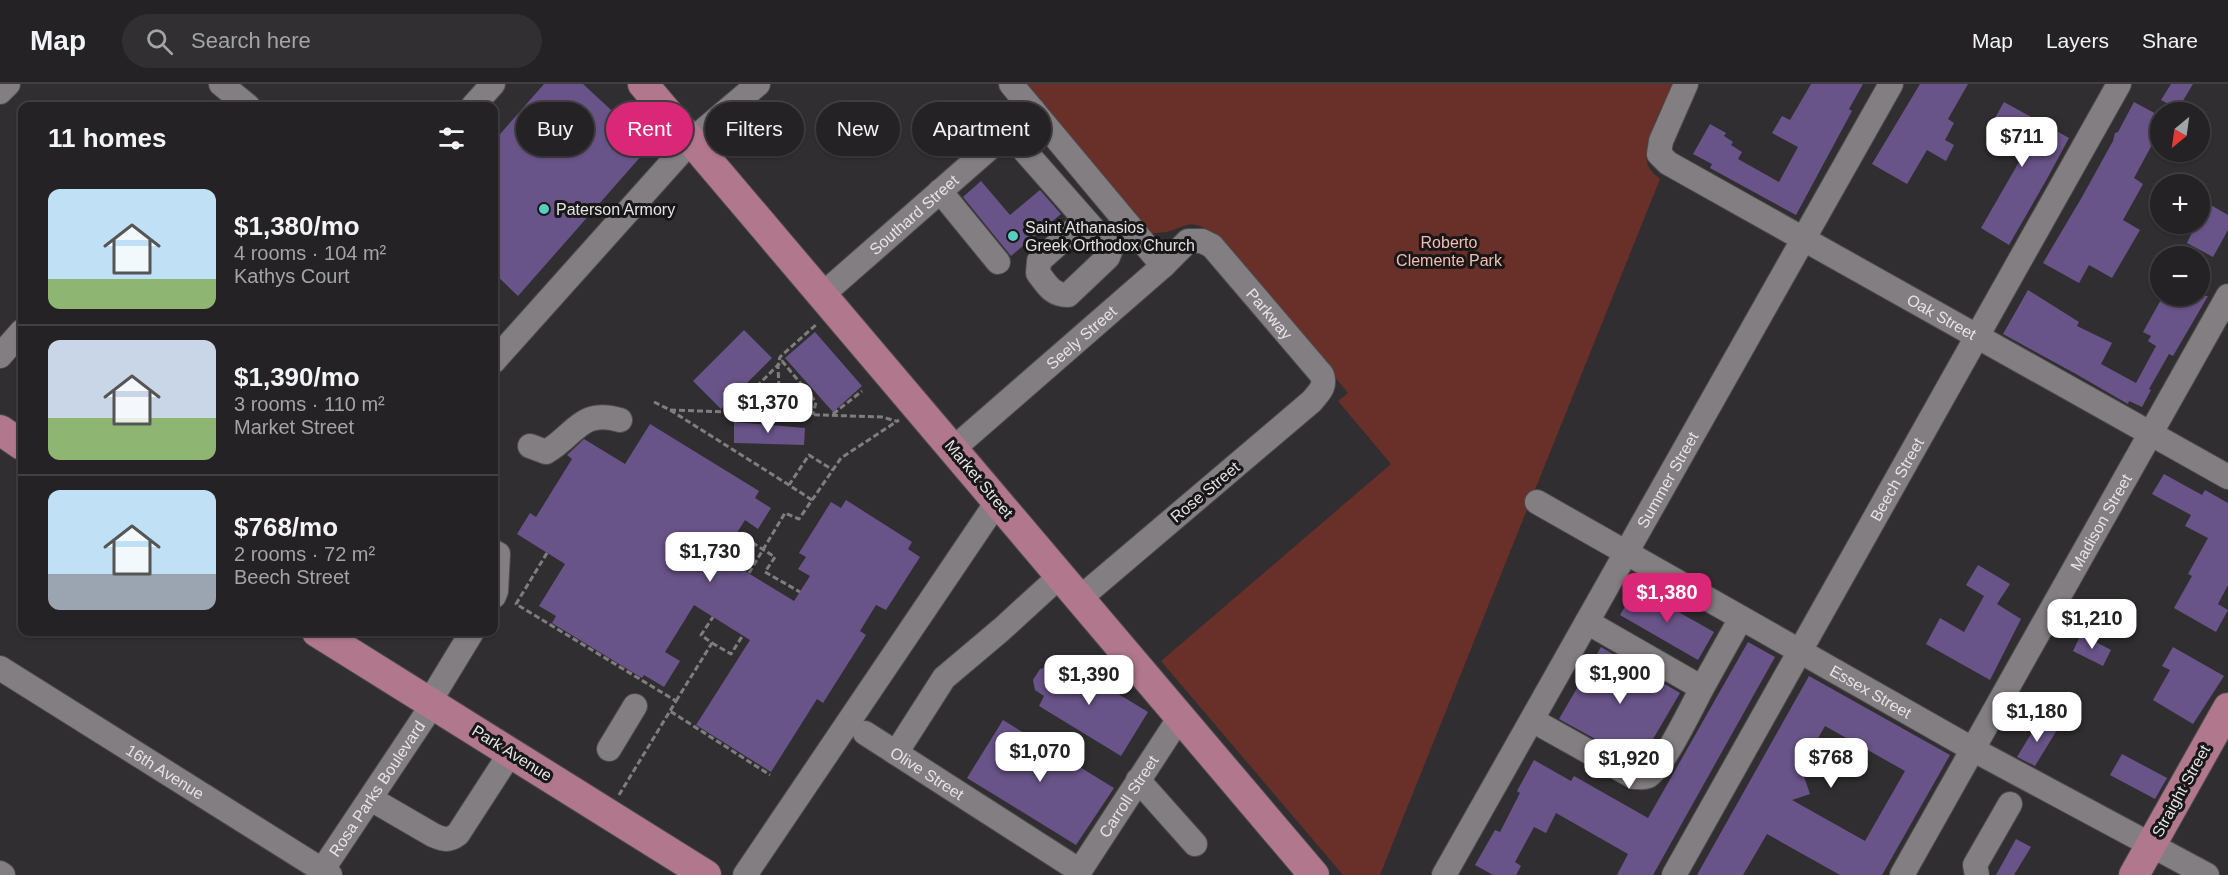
<!DOCTYPE html>
<meta charset="utf-8">
<style>
body{margin:0;font-family:Helvetica,sans-serif;background:#312f32;color:#f1f3f6;height:100vh;display:flex;flex-direction:column;font-size:22px;white-space:nowrap}
*{box-sizing:border-box;margin:0}
p{font-size:20px;color:#a3a4a7}
.icon{flex:none;width:33px;height:33px;fill:none;stroke:currentColor;stroke-width:2;stroke-linecap:round;stroke-linejoin:round}
.map{position:relative;flex:1;overflow:hidden}
.side{position:absolute;left:18px;top:18px;width:480px;height:534px;display:flex;flex-direction:column;background:#252225;border-radius:12px;box-shadow:0 2px 4px #0004,0 0 0 2px #423f42}
.side>*{flex:none}
.hud{position:absolute;left:516px;top:18px;width:570px;height:54px;display:flex;gap:12px}
.needle{width:39px;rotate:209deg}
.buttons{position:absolute;left:2150px;top:18px;display:grid;gap:12px}
.buttons a{display:grid;place-items:center;width:60px;height:60px;border-radius:50%;background:#252225;box-shadow:0 2px 4px #0004,0 0 0 2px #423f42;font-size:30px}
.price{position:absolute;translate:-50% -51px;padding:0 14px;border-radius:12px;background:#fff;color:#222;font-size:20px;line-height:39px;filter:drop-shadow(0 2px 3px #0008)}
.price::after{content:'';position:absolute;left:50%;top:36px;width:18px;height:14px;margin-left:-9px;background:inherit;clip-path:polygon(0 0,100% 0,50% 100%)}
.price.active{background:#db2777;color:#fff}
ul{padding:0;list-style:none}
li{display:flex;align-items:center;gap:18px;height:150px;padding:0 30px}
li+li{border-top:2px solid #423f42}
li span{display:grid;place-items:center;flex:none;width:168px;height:120px;border-radius:12px;color:#555}
li>.icon{margin-inline-start:auto}
span .icon{width:72px;height:72px;fill:#fffc;stroke-width:1}
li b{font-size:26px}
h2{display:flex;justify-content:space-between;align-items:center;height:72px;padding:0 30px;font-size:26px}
.tag{padding:0 21px;border-radius:27px;background:#252225;box-shadow:0 2px 4px #0004,0 0 0 2px #423f42;font-size:21px;line-height:54px}
.tag.active{background:#db2777;color:#fff}
header{display:flex;align-items:center;gap:36px;box-sizing:border-box;height:84px;padding:0 30px;background:#252225;border-bottom:2px solid #423f42}
header strong{font-size:28px}
nav{display:flex;gap:33px;margin-inline-start:auto;font-size:21px}
.search{width:420px;height:54px;background:#312f32;display:flex;align-items:center;gap:15px;box-sizing:border-box;padding:0 21px;border-radius:33px;color:#a3a4a7;font-size:22px}
.map>svg:first-child{display:block}
.green{fill:#693029}
.building{fill:#695489;fill-rule:evenodd}
.lines{fill:none;stroke-linecap:round;stroke-linejoin:round}
.minor-casing{stroke:#4e4b4e;stroke-width:26}
.major-casing{stroke:#4e4b4e;stroke-width:32}
.path{stroke:#807d7f;stroke-width:3;stroke-dasharray:6 3;stroke-linecap:butt}
.minor{stroke:#837e82;stroke-width:24}
.major{stroke:#b1778c;stroke-width:30}
.poi-dot{fill:#57cec1;stroke:#181718;stroke-width:2}
.labels{text-anchor:middle;dominant-baseline:central;stroke-width:6;stroke-linejoin:round;paint-order:stroke}
.poi-label{font-size:16px;fill:#e6e3e5;stroke:#181718;text-anchor:start}
.street-label{font-size:16px;fill:#e6e3e5;stroke:#181718}
.park-label{font-size:16px;fill:#f6bbb2;stroke:#181718}
</style>
<header>
<strong>Map</strong>
<div class="search"><svg class="icon" aria-label="search" viewBox="0 0 24 24"><circle cx="10" cy="10" r="6"/><path d="M15 15l6 6"/></svg>Search here</div>
<nav><a>Map</a><a>Layers</a><a>Share</a></nav>
</header>
<div class="map">
<svg width="2228" height="791" viewBox="0 0 2228 791">
<rect width="100%" height="100%" fill="#312e31"/>
<path class="green" d="M1026 0H1673C1664 19 1637 66 1650 85 1652 89 1657 92 1660 95L1380 791H1343L1161 577 1391 380 1338 317 1348 309 1219 153C1182 127 1187 150 1152 149Z"/>
<g class="building">
<path d="M544 0H583L650 62 518 212 494 189V57Z"/>
<path d="M1811 0H1863L1849 25 1852 27 1796 131 1710 84 1712 80 1693 70 1710 40 1726 49 1724 52 1733 58 1731 61 1742 68 1738 75 1779 98 1798 63 1772 49 1782 32 1790 36Z"/>
<path d="M1920 0H1968L1948 35 1954 39 1945 56 1954 61 1946 77 1927 66 1907 100 1872 80Z"/>
<path d="M2171 0H2193L2178 25 2161 16Z"/>
<path d="M2004 18 2069 54 2048 93 2009 161 1981 144 2023 71 1986 50Z"/>
<path d="M2134 18 2160 32V60L2154 57 2134 94 2143 100 2123 136 2140 146 2112 194 2089 181 2079 199 2043 179 2082 113 2113 57 2115 49 2118 48Z"/>
<path d="M981 97 1010 131 1040 106 1061 130 1011 172 963 113Z"/>
<path d="M2209 120 2228 131V146L2213 173 2187 159 2196 140H2199L2200 133 2201 134Z"/>
<path d="M2028 206 2079 238 2077 242 2112 259 2101 280 2136 299 2156 262 2148 257 2151 252 2143 248 2163 212H2208L2173 272 2169 270 2149 305 2151 306 2142 323 2129 317 2128 320 2076 290 2003 250Z"/>
<path d="M744 246 772 274 721 325 693 297Z"/>
<path d="M815 248 862 302 833 328 785 274Z"/>
<path d="M734 338 805 344 804 361 734 359Z"/>
<path d="M650 340 759 407 755 414 771 424 758 445 745 436 722 473 794 517 810 492 798 485 806 473 799 469 831 418 841 424 846 416 912 458 908 465 920 473 886 526 876 521 860 547 866 551 823 619 817 615 771 688 696 641 750 556 694 521 665 568 680 577 664 603 644 591 642 594 552 539 556 532 539 522 565 480 517 450 530 429 536 433 572 375 567 371 584 355 625 380Z"/>
<path d="M2164 390 2202 411 2205 406 2228 419V501L2218 520 2228 526 2216 548 2174 524 2192 492 2188 490 2208 454 2185 442 2191 431 2152 410Z"/>
<path d="M1978 481 2010 500 1997 520 2021 535 1990 596 1926 560 1940 534 1964 548 1984 512 1966 501Z"/>
<path d="M1636 504 1714 548 1698 576 1620 531Z"/>
<path d="M2081 550 2111 566 2103 582 2073 567Z"/>
<path d="M1748 558 1775 573 1653 791H1617L1628 770 1556 729 1546 749 1534 743 1515 778 1521 782 1516 791H1493L1475 781 1495 746 1500 748 1520 709 1517 707 1534 676 1571 697 1574 692 1648 734Z"/>
<path d="M1601 563 1680 609 1639 679 1559 635Z"/>
<path d="M2173 563 2224 592 2193 640 2153 616 2170 586 2162 582Z"/>
<path d="M1064 577 1148 628 1121 672 1039 622 1044 612 1035 606 1033 596 1040 585 1051 581 1059 585Z"/>
<path d="M1809 592 1950 671 1882 791H1840L1767 750 1743 791H1697ZM1825 642 1905 687 1865 757 1792 716 1810 710 1801 684Z"/>
<path d="M2040 635 2057 646 2035 682 2017 673Z"/>
<path d="M1003 636 1114 704 1076 761 967 694Z"/>
<path d="M2122 670 2167 694 2155 715 2110 691Z"/>
<path d="M2016 755 2031 763 2014 791H1996Z"/>
</g>
<g class="lines">
<g class="minor-casing">
<g id="minor">
<path d="M221 0 248 22"/>
<path d="M1011 0 1163 182"/>
<path id="s1" d="M1686 0 1661 57 1659 70 1668 79 2228 393"/>
<path d="M0 8 8 0"/>
<path d="M473 22 493 0"/>
<path d="M1008 48 1111 165 1108 173 1068 211C1052 211 1047 201 1038 189L1039 177 1085 136"/>
<path d="M940 107 998 178"/>
<path id="s2" d="M822 211 1033 26"/>
<path d="M0 272 22 247"/>
<path d="M494 277 691 57 758 0"/>
<path d="M530 362 546 368C575 352 580 324 620 336"/>
<path id="s3" d="M953 365 1163 182 1188 157H1202L1212 162 1322 291C1326 303 1319 308 1312 317L1079 515"/>
<path id="s4" d="M1537 418 1974 666 2207 791"/>
<path d="M494 468 498 470 496 507 494 512"/>
<path id="s5" d="M0 584 330 791"/>
<path d="M1702 604 1741 534"/>
<path d="M430 617 472 548"/>
<path d="M1532 636 1634 693C1639 693 1644 694 1648 692 1662 685 1693 621 1702 604L1587 538"/>
<path id="s6" d="M865 649 1080 787"/>
<path d="M609 665 635 622"/>
<path d="M896 669 944 594 1002 545 1060 492"/>
<path d="M1138 696 1195 760"/>
<path d="M371 715 433 751C444 756 449 757 458 750L511 668"/>
<path d="M0 789 3 791"/>
<path id="s7" d="M319 791 433 620"/>
<path d="M745 791 997 418"/>
<path id="s8" d="M1077 791 1180 633"/>
<path id="s9" d="M1444 791 1891 0"/>
<path id="s10" d="M1674 791 2119 0"/>
<path id="s11" d="M1902 791 2228 212"/>
<path d="M1977 791 1975 781 2010 720"/>
</g>
</g>
<g class="major-casing">
<g id="major">
<path d="M643 0 1314 791"/>
<path d="M0 346 22 361"/>
<path d="M317 548 706 791"/>
<path d="M2134 791 2228 624"/>
</g>
</g>
<g class="path">
<path d="M654 318 670 326 789 401"/>
<path d="M670 326 882 333 896 337"/>
<path d="M731 328 782 277 816 318 813 331"/>
<path d="M780 330 778 281 780 273 817 240"/>
<path d="M833 330 862 307"/>
<path d="M812 416 789 401 809 371 833 386"/>
<path d="M737 449 775 473 765 488 800 508"/>
<path d="M547 469 516 520 676 617 670 627"/>
<path d="M749 489 785 429 799 435 841 374 899 336"/>
<path d="M712 559 731 570 743 551"/>
<path d="M676 617 712 559 701 551 713 533"/>
<path d="M619 711 670 627 770 691"/>
</g>
<use href="#minor" class="minor"/>
<use href="#major" class="major"/>
</g>
<g class="poi-dot">
<circle cx="544" cy="125" r="6"/>
<circle cx="1013" cy="152" r="6"/>
</g>
<g class="labels">
<g class="poi-label">
<text x="556" y="125">Paterson Armory</text>
<text x="1025" y="143">Saint Athanasios<tspan x="1025" dy="18">Greek Orthodox Church</tspan></text>
</g>
<g class="street-label">
<text stroke="none"><textPath href="#s2" startOffset="122">Southard Street</textPath></text>
<text stroke="none"><textPath href="#s3" startOffset="428">Parkway</textPath></text>
<text stroke="none"><textPath href="#s1" startOffset="402">Oak Street</textPath></text>
<text stroke="none"><textPath href="#s3" startOffset="170">Seely Street</textPath></text>
<text transform="translate(979 395) rotate(50)">Market Street</text>
<text stroke="none"><textPath href="#s9" startOffset="454">Summer Street</textPath></text>
<text stroke="none"><textPath href="#s10" startOffset="454">Beech Street</textPath></text>
<text transform="translate(1205 408) rotate(-40)">Rose Street</text>
<text stroke="none"><textPath href="#s11" startOffset="405">Madison Street</textPath></text>
<text stroke="none"><textPath href="#s4" startOffset="384">Essex Street</textPath></text>
<text transform="translate(512 669) rotate(32)">Park Avenue</text>
<text stroke="none"><textPath href="#s5" startOffset="195">16th Avenue</textPath></text>
<text stroke="none"><textPath href="#s6" startOffset="74">Olive Street</textPath></text>
<text stroke="none"><textPath href="#s7" startOffset="104">Rosa Parks Boulevard</textPath></text>
<text transform="translate(2181 707) rotate(-61)">Straight Street</text>
<text stroke="none"><textPath href="#s8" startOffset="94">Carroll Street</textPath></text>
</g>
<g class="park-label">
<text x="1449" y="158">Roberto<tspan x="1449" dy="18">Clemente Park</tspan></text>
</g>
</g>
</svg>
<div class="buttons">
<a><svg class="needle" viewBox="-14 -14 28 28"><path d="M0-13l5 13h-10z" fill="#e53935"/><path d="M0 13l5-13h-10z" fill="#a3a4a7"/></svg></a>
<a>+</a>
<a>−</a>
</div>
<b class="price" style="left:2022px;top:84px">$711</b>
<b class="price" style="left:768px;top:350px">$1,370</b>
<b class="price" style="left:710px;top:499px">$1,730</b>
<b class="price active" style="left:1667px;top:540px">$1,380</b>
<b class="price" style="left:2092px;top:566px">$1,210</b>
<b class="price" style="left:1620px;top:621px">$1,900</b>
<b class="price" style="left:1089px;top:622px">$1,390</b>
<b class="price" style="left:2037px;top:659px">$1,180</b>
<b class="price" style="left:1040px;top:699px">$1,070</b>
<b class="price" style="left:1831px;top:705px">$768</b>
<b class="price" style="left:1629px;top:706px">$1,920</b>
<div class="hud">
<a class="tag">Buy</a>
<a class="tag active">Rent</a>
<a class="tag">Filters</a>
<a class="tag">New</a>
<a class="tag">Apartment</a>
</div>
<section class="side">
<h2>11 homes<svg class="icon" aria-label="filters" viewBox="0 0 24 24"><path d="M4 7h16M4 17h16"/><circle cx="9" cy="7" r="2"/><circle cx="15" cy="17" r="2"/></svg></h2>
<ul>
<li><span style="background:linear-gradient(#bfe0f5 75%,#8fb573 0)"><svg class="icon" aria-label="home" viewBox="0 0 24 24"><path d="M3 11l9-7 9 7M6 9v11h12V9"/></svg></span><div><b>$1,380/mo</b><p>4 rooms · 104 m²</p><p>Kathys Court</p></div></li>
<li><span style="background:linear-gradient(#c9d6e8 65%,#8fb573 0)"><svg class="icon" aria-label="home" viewBox="0 0 24 24"><path d="M3 11l9-7 9 7M6 9v11h12V9"/></svg></span><div><b>$1,390/mo</b><p>3 rooms · 110 m²</p><p>Market Street</p></div></li>
<li><span style="background:linear-gradient(#bfe0f5 70%,#9aa5b1 0)"><svg class="icon" aria-label="home" viewBox="0 0 24 24"><path d="M3 11l9-7 9 7M6 9v11h12V9"/></svg></span><div><b>$768/mo</b><p>2 rooms · 72 m²</p><p>Beech Street</p></div></li>
</ul>
</section>
</div>
